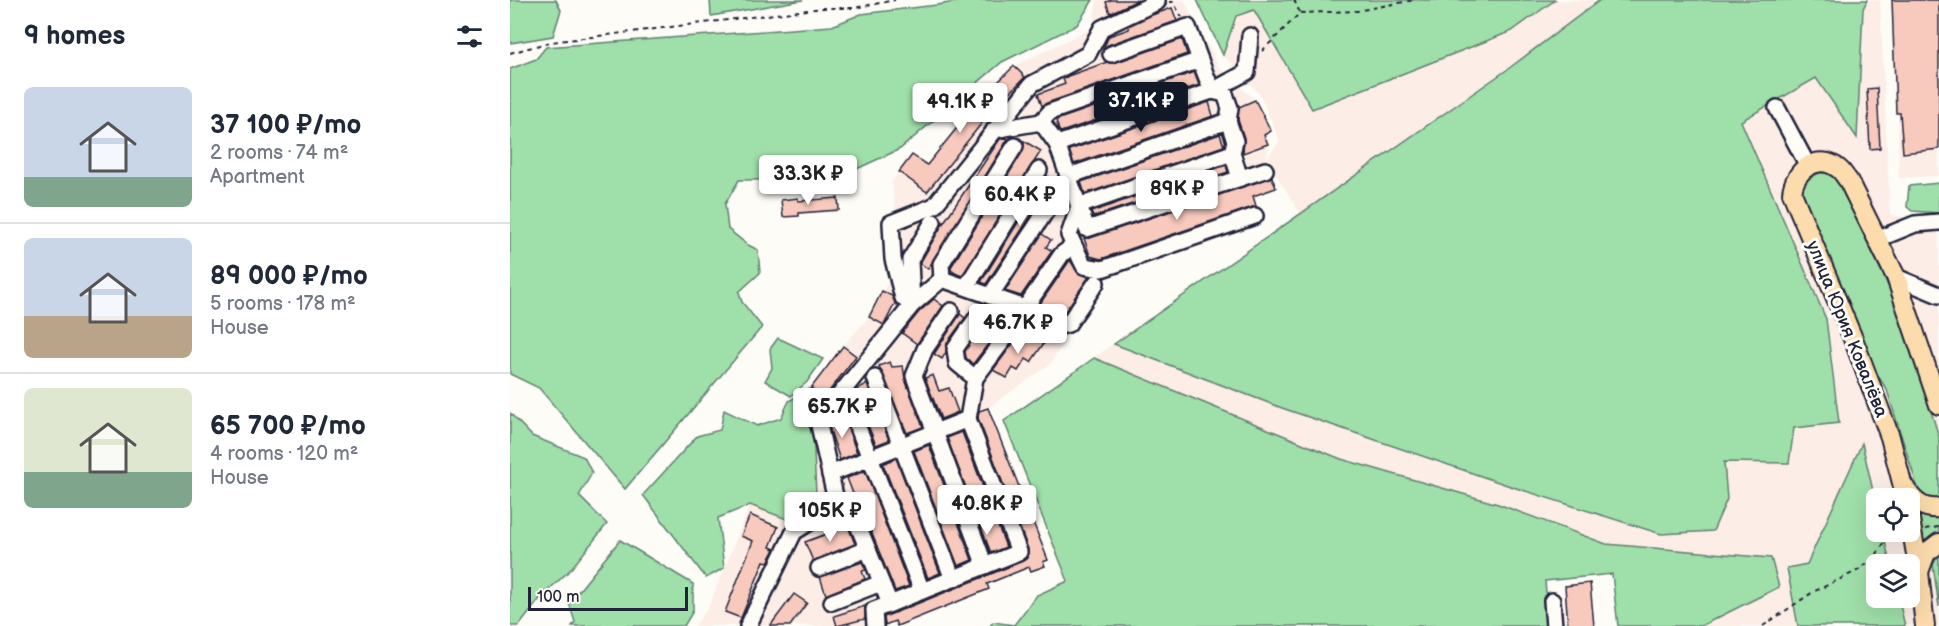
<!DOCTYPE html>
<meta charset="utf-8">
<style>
body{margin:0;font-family:"Balsamiq Sans",sans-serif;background:#f6f6f7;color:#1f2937;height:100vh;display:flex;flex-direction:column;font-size:22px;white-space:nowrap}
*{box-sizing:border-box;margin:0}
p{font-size:20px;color:#747a83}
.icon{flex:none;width:33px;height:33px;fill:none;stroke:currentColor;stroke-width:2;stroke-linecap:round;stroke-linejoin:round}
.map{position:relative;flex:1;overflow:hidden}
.side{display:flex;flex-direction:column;background:#fff;width:510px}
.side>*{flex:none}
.controls{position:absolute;left:1356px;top:488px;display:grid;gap:12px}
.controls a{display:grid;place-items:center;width:54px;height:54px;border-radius:9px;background:#fff;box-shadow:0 6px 24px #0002;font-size:30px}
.scale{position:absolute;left:18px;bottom:15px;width:160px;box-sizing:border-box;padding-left:6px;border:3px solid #22223b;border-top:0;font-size:16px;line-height:21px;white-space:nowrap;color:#22223b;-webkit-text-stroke:4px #fdfcf7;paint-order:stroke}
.price{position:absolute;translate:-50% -51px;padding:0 14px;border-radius:6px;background:#fff;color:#222;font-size:20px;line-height:39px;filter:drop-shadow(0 2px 3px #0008)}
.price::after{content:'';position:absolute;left:50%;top:36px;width:18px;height:14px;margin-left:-9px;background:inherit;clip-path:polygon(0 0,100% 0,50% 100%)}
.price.selected{background:#111827;color:#fff}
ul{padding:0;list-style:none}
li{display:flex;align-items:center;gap:18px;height:150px;padding:0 24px}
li+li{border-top:2px solid #e0e1e3}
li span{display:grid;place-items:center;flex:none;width:168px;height:120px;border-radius:9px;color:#555}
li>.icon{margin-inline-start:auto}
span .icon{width:72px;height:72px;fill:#fffc;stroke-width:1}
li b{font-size:26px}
h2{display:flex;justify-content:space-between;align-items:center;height:72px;padding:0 24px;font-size:26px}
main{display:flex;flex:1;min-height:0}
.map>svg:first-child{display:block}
.built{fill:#fcede6;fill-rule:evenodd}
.green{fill:#9fdfa9;stroke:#608072;stroke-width:1.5}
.building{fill:#f8c9bd;stroke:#22223b;stroke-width:1.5}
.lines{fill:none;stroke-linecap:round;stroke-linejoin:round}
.minor-casing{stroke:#22223b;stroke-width:20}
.major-casing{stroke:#22223b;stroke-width:22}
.path{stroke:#22223b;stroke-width:2;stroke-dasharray:4.5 4.5;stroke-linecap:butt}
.minor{stroke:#fdfcf7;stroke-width:15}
.major{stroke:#fcdcac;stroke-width:18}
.labels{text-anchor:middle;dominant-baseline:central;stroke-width:6;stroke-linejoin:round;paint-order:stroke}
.street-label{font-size:18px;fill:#22223b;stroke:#fdfcf7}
</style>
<main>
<section class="side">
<h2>9 homes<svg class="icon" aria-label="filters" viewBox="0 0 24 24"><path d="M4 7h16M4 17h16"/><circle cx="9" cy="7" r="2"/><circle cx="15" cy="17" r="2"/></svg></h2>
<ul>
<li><span style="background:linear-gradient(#c9d6e8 75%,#7fa58c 0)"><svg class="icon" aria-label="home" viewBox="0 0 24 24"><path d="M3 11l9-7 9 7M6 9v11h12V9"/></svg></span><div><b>37 100 ₽/mo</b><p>2 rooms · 74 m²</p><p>Apartment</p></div></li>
<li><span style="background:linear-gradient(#c9d6e8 65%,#b9a48a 0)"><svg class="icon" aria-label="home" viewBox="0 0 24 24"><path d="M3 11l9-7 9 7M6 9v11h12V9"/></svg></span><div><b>89 000 ₽/mo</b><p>5 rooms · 178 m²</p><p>House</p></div></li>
<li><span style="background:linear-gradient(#dfe7d0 70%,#7fa58c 0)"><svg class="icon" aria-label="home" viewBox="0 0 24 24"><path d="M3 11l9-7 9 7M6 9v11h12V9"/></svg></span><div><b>65 700 ₽/mo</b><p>4 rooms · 120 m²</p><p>House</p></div></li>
</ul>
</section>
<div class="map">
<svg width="1429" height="626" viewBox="0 0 1429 626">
<rect width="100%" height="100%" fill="#fdfcf7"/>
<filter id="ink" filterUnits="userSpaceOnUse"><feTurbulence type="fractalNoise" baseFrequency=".0167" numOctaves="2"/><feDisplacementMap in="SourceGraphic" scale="12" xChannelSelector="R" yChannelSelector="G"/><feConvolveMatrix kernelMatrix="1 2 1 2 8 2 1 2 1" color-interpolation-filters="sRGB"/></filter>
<g filter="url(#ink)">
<g class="built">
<path d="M587 0H674L709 67 745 100 761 131 754 135 758 144 757 158 770 141 750 95 713 55 687 0H1370L1380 214 1429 226V626H1108L1102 574 1035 581 1039 626 494 421 790 213 758 162 766 188 743 196 752 220 597 276 539 365 478 408 538 560 533 562 535 566 521 571 519 568 477 584 479 589 387 626 385 621 374 626H185L199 606 240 505 279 520 306 494 301 388 333 346 359 317 391 256 382 182 402 155 417 165 467 103 504 66 582 28ZM1366 498H1400V531H1366ZM1366 564H1400V597H1366Z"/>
<path d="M1429 119V176L1389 178 1388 120Z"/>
</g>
<g class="green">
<path d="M0 0H46L51 10 43 36 0 43Z"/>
<path d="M200 0H293L201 16Z"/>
<path d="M457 0H583L567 25 492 62 390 149 325 179 229 180 215 204 218 229 238 245 248 250 250 273 229 292 232 302 252 327 115 489 29 388 0 374V69L26 59 36 47 322 26 351 14 427 5Z"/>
<path d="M687 0H1045L1002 31 802 109 744 10 726 16 713 55Z"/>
<path d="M1090 0H1357L1353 9 1347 138 1306 78 1231 121 1316 319 1329 423 1284 428 1279 463 1214 462 1217 499 1203 531 1151 534 1003 487 772 408 604 344 998 69Z"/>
<path d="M1310 173H1316L1328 180 1391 313 1429 437V500C1421 501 1414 498 1409 492L1377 390 1360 363 1292 197C1292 184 1298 177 1310 173Z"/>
<path d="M1429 183V213L1402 211 1397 207 1399 186Z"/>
<path d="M268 338 313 359 297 382 281 396 255 381 262 368 260 349Z"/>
<path d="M584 358 831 459 988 504 1096 544 1261 558 1269 587 1191 626H1108L1102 574 1035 581 1039 626H480L483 622 504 625 527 595 558 581 494 421Z"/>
<path d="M301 388 306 494 279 520 240 505 208 518 214 568 196 578 133 495 187 436 210 430 214 410 247 426 271 418 279 401Z"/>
<path d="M0 413 22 436 74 457 82 473 69 496 97 524 60 570 32 596 9 626H0Z"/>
<path d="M1352 443 1366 504V531H1373L1380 564H1366V597H1388L1395 626H1288L1277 568 1297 564Z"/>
<path d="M1410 515 1421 518 1429 517V536L1414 544 1408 517Z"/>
<path d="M110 540 183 584V611L174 626H62L65 622 59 603Z"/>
<path d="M1429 554V607L1423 565Z"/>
</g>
<g class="building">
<path d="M601 0H628L600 13 596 2Z"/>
<path d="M1382 0H1429V149L1393 153 1390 113H1386Z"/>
<path d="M662 8 667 21 598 45 593 49 599 36 619 29 618 26 642 15Z"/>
<path d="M672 39 677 54 537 103 532 106 528 94 555 84 553 79 558 76 597 62 604 63Z"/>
<path d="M504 66 515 77 479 114 417 192 389 172 402 155 417 165 467 103Z"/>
<path d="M684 72 689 85 551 132 549 131 546 120Z"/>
<path d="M1367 88 1370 148 1360 149 1357 89Z"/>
<path d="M745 100 761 131 754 135 758 144 733 153 734 138 728 120 729 107Z"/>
<path d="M699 102 703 116 564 164 559 150Z"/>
<path d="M710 134 714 146 575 194 571 182Z"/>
<path d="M496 138 498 139 418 269 410 263 432 225 488 142 490 139Z"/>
<path d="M514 141 531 151 452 276 447 274 441 270V267L513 151Z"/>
<path d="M716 165 718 172 583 217 581 212Z"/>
<path d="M537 176 544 181 476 284 471 282Z"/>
<path d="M762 177 766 188 743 196 746 206 591 259 580 256 574 238H580Z"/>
<path d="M288 198V201L328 198 329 210 289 213V216L273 217 271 200Z"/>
<path d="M532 234 541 240 536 247 542 251 511 296 495 291Z"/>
<path d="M560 260 568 273 579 277 552 316 541 318 527 308Z"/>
<path d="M372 291 382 296 385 303 374 325 359 317Z"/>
<path d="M424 299 433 306 407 344 392 333 409 312Z"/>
<path d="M450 314 455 318 437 343 436 352 432 359 424 354Z"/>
<path d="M477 318 491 327 463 364 456 358 455 351Z"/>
<path d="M520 336 534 343 521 362 516 359 508 371 503 368 497 378 483 370 507 338 513 337 518 340Z"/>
<path d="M333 346 346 356 314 398 301 388Z"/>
<path d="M380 362 382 367 393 366 395 379 413 427 397 433 369 366Z"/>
<path d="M423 375 429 391 439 388 448 412 431 419 415 378Z"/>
<path d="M357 384 379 440 366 445 351 408 345 403 342 395 349 388Z"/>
<path d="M478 408 538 560 533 562 535 566 521 571 519 567 477 584 479 589 387 626 385 621 375 625 374 617 513 561 517 558 518 549 468 418 469 411Z"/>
<path d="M325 419 335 421 347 453 330 460 319 427Z"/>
<path d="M452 432 496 547 481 553 437 438Z"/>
<path d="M419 445 462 560 448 566 404 451Z"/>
<path d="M386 458 430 573 418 578 373 464Z"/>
<path d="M355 471 399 586 385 591 352 509 347 504 337 478Z"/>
<path d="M240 515 268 527 260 547 265 549 263 553 258 562 254 561 231 618 215 612 243 541 231 536Z"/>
<path d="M338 526 345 544 303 561 295 542Z"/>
<path d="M352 562 356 570 352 571 355 579 316 595 310 577Z"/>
<path d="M1080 583 1084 626H1058L1055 586Z"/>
<path d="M284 594 297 603 280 626H260Z"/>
<path d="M355 606V619L327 626 324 616Z"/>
</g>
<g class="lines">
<g class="minor-casing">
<g id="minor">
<path d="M601 54 678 27 690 60"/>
<path d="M702 91 715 94 720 108 718 121 725 141 722 153"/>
<path d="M1267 108 1298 166"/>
<path d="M531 122 540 112 690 60 702 91"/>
<path d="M484 130 531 122 547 144 577 229 755 170"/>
<path d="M547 144 702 91 737 72 740 36"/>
<path d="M730 178 722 153 569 206 559 235 574 266 592 269 745 216"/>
<path d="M1368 239 1405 224 1429 222"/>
<path d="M1386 277 1429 295"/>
<path d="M432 279 431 264 505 146"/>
<path d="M456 287 529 170"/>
<path d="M480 296 559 176 718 121"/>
<path d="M402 305 393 298 383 259 381 223 424 206 522 84 578 54 592 28 647 2V0"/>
<path d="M402 305 400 260 423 222"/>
<path d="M441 311 415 349 404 376 475 566"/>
<path d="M365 378 443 579"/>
<path d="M465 378 447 363 445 349 468 316"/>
<path d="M319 408 342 412 412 591"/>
<path d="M458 419 465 378 501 330 514 326 543 328 558 324 586 283"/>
<path d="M320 474 458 419 509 552 380 604 343 513 327 505"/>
<path d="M327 505 309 425 319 408 402 305 432 279 515 308 552 254 563 246"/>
<path d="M309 568 358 549"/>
<path d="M1042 601 1044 626"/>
<path d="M322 602 371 583"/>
<path d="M238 626 284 532 327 505"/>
<path d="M365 626 364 610 380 604"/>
</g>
</g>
<g class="major-casing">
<g id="major">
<path d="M1394 486C1402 500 1412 510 1429 508"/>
<path d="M1396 498 1380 437 1344 341 1282 193C1284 170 1308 152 1329 169 1333 172 1335 177 1338 180L1386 277 1429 405"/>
<path d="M1400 519 1409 572 1415 626"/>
<path d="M1409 572 1416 553 1429 543"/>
</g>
</g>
<g class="path">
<path d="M784 0 790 13"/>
<path d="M659 2H663L672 17"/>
<path d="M752 51 790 13 847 11 904 0"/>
<path d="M0 53 41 42 313 8H344L385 0"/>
<path d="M1415 529 1429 527"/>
<path d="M1253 626 1303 592 1347 571 1365 557 1382 531"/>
</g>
<use href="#minor" class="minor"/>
<use href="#major" class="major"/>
</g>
</g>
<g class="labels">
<g class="street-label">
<text transform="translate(1337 329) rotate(68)">улица Юрия Ковалёва</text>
</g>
</g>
</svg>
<div class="controls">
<a><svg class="icon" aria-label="locate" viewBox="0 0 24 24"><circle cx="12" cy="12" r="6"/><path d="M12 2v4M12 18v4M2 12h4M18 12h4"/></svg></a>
<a><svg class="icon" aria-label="layers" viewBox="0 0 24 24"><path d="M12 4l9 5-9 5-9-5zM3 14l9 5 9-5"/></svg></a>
</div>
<div class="scale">100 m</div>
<b class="price selected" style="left:631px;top:133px">37.1K ₽</b>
<b class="price" style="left:450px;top:134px">49.1K ₽</b>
<b class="price" style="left:298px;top:206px">33.3K ₽</b>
<b class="price" style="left:667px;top:221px">89K ₽</b>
<b class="price" style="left:510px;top:227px">60.4K ₽</b>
<b class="price" style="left:508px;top:355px">46.7K ₽</b>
<b class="price" style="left:332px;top:439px">65.7K ₽</b>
<b class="price" style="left:477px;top:536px">40.8K ₽</b>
<b class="price" style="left:320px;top:543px">105K ₽</b>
</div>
</main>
